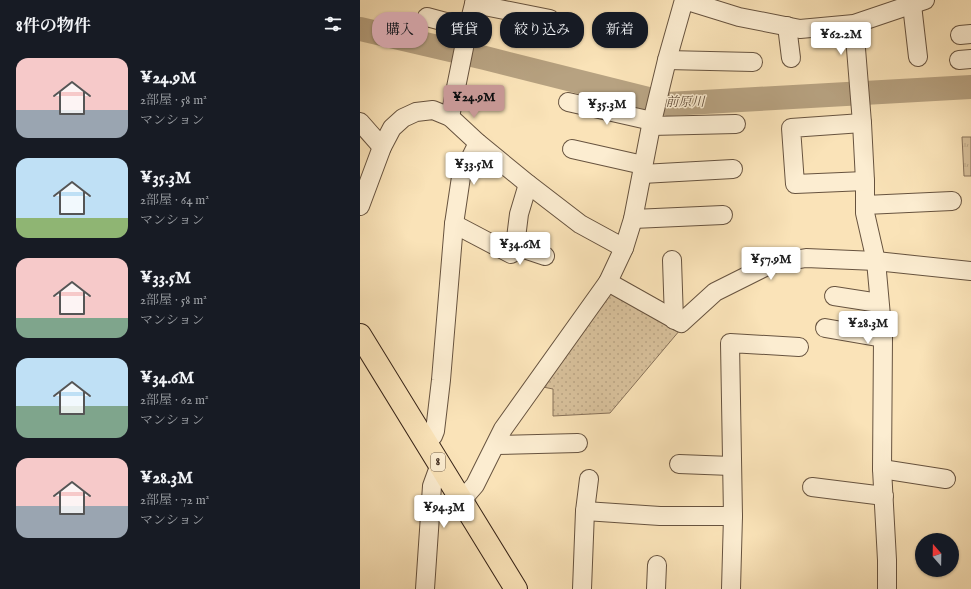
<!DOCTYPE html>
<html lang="ja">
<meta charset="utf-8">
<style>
body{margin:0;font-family:"IM FELL English","Noto Serif JP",serif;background:#242831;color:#f1f3f6;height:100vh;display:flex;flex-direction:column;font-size:15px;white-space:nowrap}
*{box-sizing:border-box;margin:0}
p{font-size:13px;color:#9ea1a6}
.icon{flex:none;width:22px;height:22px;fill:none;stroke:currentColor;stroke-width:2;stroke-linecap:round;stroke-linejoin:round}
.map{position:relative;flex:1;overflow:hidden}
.panel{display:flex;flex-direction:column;background:#171b24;width:360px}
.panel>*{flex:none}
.hud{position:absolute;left:12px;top:12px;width:380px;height:36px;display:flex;gap:8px}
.needle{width:26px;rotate:340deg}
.buttons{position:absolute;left:555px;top:533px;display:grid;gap:8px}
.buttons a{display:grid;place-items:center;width:44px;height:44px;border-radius:50%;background:#171b24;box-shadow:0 1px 3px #0004;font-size:20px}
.price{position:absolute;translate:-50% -34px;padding:0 9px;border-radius:4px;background:#fff;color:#222;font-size:13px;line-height:26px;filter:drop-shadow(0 1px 2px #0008)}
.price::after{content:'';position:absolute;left:50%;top:24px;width:12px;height:9px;margin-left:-6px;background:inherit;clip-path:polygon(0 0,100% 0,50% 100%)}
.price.active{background:#c59692;color:#111}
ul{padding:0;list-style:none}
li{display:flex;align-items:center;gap:12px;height:100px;padding:0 16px}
li span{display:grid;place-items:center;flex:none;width:112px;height:80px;border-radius:12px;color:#555}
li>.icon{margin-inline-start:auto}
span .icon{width:48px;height:48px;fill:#fffc;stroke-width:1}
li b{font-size:17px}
h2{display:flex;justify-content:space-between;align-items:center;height:48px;padding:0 16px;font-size:17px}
.pill{padding:0 14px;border-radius:16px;background:#171b24;box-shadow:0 1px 3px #0004;font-size:14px;line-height:36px}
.pill.active{background:#c59692;color:#111}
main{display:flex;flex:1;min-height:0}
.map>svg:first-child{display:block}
.grass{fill:url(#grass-dots);stroke:#88725a}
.park{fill:url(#park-tufts);stroke:#88725a}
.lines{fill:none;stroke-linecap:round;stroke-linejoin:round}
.river{stroke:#b7a281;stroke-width:24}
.minor-casing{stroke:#67533f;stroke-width:20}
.major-casing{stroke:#362317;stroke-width:24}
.minor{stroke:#fcedd1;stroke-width:18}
.major{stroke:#fae3b8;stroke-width:22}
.labels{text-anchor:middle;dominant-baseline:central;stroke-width:3;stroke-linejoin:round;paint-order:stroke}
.shield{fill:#fcedd1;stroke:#71604f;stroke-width:1}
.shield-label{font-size:11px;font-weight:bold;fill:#362317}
.water-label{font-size:13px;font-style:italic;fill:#634f3c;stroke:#fcedd1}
</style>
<main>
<section class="panel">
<h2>8件の物件<svg class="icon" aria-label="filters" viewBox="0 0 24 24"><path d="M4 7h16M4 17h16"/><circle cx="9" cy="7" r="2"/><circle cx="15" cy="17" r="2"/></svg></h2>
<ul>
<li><span style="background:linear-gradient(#f6c9c9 65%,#9aa5b1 0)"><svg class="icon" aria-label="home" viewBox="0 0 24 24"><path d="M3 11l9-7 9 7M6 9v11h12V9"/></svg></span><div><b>¥24.9M</b><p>2部屋 · 58 m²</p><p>マンション</p></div></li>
<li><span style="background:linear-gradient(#bfe0f5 75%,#8fb573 0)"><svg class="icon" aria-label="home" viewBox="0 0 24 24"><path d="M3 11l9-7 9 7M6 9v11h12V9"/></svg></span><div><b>¥35.3M</b><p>2部屋 · 64 m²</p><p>マンション</p></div></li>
<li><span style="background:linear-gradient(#f6c9c9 75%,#7fa58c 0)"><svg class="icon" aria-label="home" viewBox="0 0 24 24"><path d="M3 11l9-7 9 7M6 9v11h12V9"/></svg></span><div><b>¥33.5M</b><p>2部屋 · 58 m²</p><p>マンション</p></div></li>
<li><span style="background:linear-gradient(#bfe0f5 60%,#7fa58c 0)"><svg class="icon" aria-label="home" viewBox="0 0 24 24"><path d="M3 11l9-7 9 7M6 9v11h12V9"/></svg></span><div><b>¥34.6M</b><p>2部屋 · 62 m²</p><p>マンション</p></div></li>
<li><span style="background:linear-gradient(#f6c9c9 60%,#9aa5b1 0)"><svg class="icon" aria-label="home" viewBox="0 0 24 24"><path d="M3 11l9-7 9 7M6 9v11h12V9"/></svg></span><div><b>¥28.3M</b><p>2部屋 · 72 m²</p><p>マンション</p></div></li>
</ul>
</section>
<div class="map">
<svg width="611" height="589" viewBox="0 0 611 589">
<defs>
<pattern id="grass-dots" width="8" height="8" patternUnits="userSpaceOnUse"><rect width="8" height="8" fill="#d9c29d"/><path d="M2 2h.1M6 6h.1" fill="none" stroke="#bba686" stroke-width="1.8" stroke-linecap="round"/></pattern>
<pattern id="park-tufts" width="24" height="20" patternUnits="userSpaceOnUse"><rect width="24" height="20" fill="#d9c29d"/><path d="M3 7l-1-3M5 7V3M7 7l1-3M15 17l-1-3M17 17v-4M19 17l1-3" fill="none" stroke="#bba686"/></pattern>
</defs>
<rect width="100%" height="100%" fill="#fae3b8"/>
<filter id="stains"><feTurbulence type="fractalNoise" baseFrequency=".005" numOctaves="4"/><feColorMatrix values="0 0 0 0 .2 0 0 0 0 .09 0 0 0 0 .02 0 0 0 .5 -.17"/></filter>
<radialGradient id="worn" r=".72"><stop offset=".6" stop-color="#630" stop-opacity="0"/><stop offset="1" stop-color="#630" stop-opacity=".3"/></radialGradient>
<path class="grass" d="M255 293 320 330 250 413 193 416V389L178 386 244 294Z"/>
<path class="park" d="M602 137H611V176H604Z"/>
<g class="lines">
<path class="river" d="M0 29 125 58 308 104 611 87"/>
<g class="minor-casing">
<g id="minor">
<path d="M324 0 379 17 440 29 494 24 565 0"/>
<path d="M114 4 190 19"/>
<path d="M552 5 558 57"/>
<path d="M67 17 108 28"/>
<path d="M494 24 502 123 505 181V213L516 261 523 338 522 469 527 560V589"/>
<path d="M427 26 431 58"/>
<path d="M600 35 611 34"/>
<path d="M307 60 393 62"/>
<path d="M599 60 611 59"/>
<path d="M208 102 292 121"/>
<path d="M90 117 108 28 115 0"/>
<path d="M0 122 22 147"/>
<path d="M502 123 431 128 435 184 505 181"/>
<path d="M291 126 376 124"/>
<path d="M212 149 283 165"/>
<path d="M282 174 373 169"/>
<path d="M505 205 592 201"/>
<path d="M0 206 22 147 32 128 43 118 56 112 73 110 90 117 118 143 168 184 220 224 264 248"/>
<path d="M273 219 363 215"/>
<path d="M94 224 151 254 155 246 159 214 168 184"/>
<path d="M155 246 185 256"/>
<path d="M312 260 314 320"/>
<path d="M248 282 321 323 355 292 411 264 446 258 516 261 611 271"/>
<path d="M474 296 519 303"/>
<path d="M465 328 523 338"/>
<path d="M66 443 73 436 75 431 81 380 94 224 101 177 118 143"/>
<path d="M136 445 218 443"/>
<path d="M319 464 371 466"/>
<path d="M522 469 586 479"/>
<path d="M452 487 524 496"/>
<path d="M102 500 115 485 143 429 248 282 264 248 273 219 291 126 307 60 324 0"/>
<path d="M225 511 300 516H373"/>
<path d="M65 589 72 486 80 464"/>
<path d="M222 589 225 511 229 479"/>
<path d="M296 589 297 565"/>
<path d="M371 589 373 516 370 343 439 347"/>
</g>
</g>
<g class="major-casing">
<path id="major" d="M0 335 156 589"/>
</g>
<use href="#minor" class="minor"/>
<use href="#major" class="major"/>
</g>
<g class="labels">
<rect class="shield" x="71" y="453" width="14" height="18" rx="3"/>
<g class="shield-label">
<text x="78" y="462">8</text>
</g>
<g class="water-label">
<text x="325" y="102">前原川</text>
</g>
</g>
<rect width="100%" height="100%" filter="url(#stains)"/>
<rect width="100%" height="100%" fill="url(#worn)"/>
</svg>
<div class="buttons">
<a><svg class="needle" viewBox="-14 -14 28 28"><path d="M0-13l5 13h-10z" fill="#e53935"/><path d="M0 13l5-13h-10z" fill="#9ea1a6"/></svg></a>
</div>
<b class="price" style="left:481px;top:56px">¥62.2M</b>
<b class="price active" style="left:114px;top:119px">¥24.9M</b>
<b class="price" style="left:247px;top:126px">¥35.3M</b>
<b class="price" style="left:114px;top:186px">¥33.5M</b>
<b class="price" style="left:160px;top:266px">¥34.6M</b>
<b class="price" style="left:411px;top:281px">¥57.9M</b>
<b class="price" style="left:508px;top:345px">¥28.3M</b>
<b class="price" style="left:84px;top:529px">¥94.3M</b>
<div class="hud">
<a class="pill active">購入</a>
<a class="pill">賃貸</a>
<a class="pill">絞り込み</a>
<a class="pill">新着</a>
</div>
</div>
</main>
